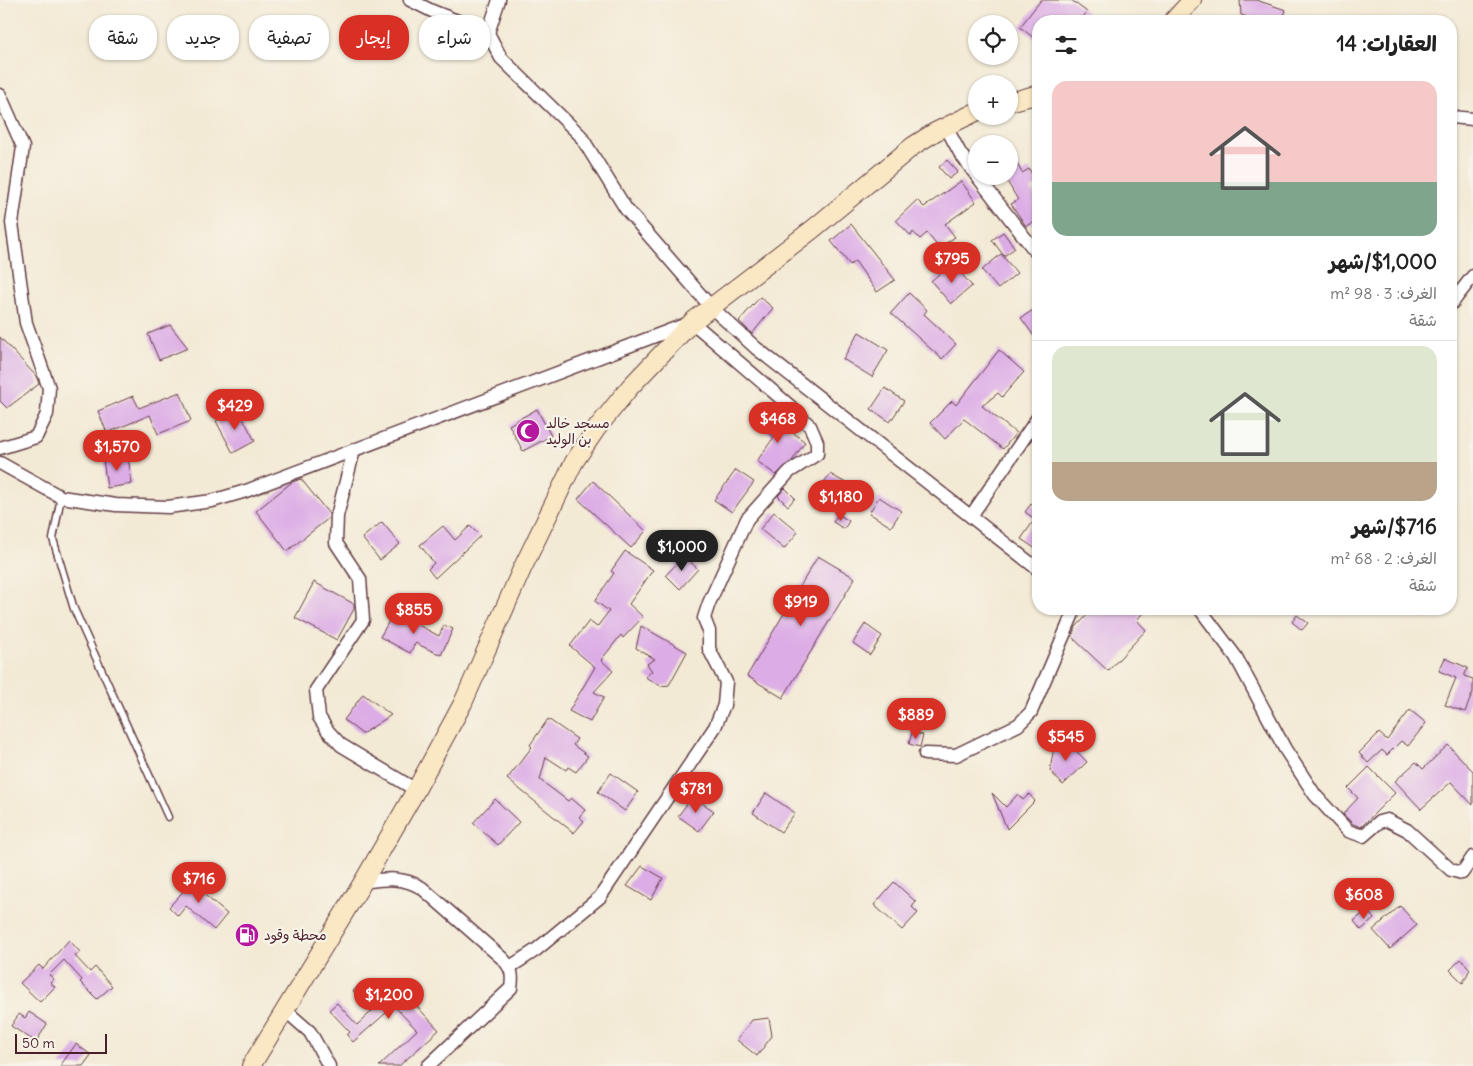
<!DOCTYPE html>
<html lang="ar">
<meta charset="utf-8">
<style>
body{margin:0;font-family:Delius,"Playpen Sans Arabic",sans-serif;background:#f2f2f2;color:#222;direction:rtl;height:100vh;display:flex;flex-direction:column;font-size:19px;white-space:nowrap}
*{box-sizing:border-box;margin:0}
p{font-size:16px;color:#767676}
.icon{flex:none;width:28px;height:28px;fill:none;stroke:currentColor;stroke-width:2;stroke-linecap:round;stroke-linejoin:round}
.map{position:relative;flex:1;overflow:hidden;direction:ltr}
.drawer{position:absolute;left:1032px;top:15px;width:425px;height:600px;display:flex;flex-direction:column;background:#fff;border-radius:20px;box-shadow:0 1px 4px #0004;direction:rtl}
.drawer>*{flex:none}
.hud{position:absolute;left:15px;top:15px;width:475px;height:45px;direction:rtl;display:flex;gap:10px}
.fabs{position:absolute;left:968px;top:15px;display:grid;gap:10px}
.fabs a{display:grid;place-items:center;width:50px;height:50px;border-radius:50%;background:#fff;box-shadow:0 1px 4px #0004;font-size:25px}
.scale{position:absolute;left:15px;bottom:12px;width:92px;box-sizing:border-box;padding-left:5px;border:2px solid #4a1f2b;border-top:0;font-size:14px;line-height:18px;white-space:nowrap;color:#4a1f2b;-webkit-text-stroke:4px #f7f3e8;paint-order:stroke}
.price{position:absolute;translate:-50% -42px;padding:0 11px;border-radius:18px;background:#d93025;color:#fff;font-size:16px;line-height:32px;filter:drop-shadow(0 1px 2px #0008)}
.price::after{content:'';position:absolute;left:50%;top:30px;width:15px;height:11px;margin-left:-8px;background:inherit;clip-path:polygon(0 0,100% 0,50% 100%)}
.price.active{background:#222;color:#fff}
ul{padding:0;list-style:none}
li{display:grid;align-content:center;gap:10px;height:265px;padding:0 20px}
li+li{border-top:1px solid #e0e0e0}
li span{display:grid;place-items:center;height:155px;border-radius:15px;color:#555}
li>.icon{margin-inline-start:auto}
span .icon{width:90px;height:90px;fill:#fffc;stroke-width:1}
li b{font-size:21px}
h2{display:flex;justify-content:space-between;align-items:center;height:60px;padding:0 20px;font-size:21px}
.tag{padding:0 18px;border-radius:20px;background:#fff;box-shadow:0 1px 4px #0004;font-size:18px;line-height:45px}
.tag.active{background:#d93025;color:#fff}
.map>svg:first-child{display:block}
.building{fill:#dcace6}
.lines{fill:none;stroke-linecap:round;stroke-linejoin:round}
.lane-casing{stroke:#633d44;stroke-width:9}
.street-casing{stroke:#633d44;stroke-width:15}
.secondary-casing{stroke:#633d44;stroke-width:20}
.lane{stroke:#fff;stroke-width:6}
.street{stroke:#fff;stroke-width:12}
.secondary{stroke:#fae7c3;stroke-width:18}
.labels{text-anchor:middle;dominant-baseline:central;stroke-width:4.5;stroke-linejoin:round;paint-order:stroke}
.poi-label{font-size:14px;fill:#4a1f2b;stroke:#f7f3e8;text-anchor:start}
</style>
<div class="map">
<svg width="1473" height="1066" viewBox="0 0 1473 1066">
<rect width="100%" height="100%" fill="#f7f3e8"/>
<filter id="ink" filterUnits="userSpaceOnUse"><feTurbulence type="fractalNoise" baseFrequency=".02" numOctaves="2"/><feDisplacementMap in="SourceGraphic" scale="10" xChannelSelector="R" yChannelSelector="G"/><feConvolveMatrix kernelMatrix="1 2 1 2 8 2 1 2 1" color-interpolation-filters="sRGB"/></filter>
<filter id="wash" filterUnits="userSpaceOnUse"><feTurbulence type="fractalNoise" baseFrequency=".0096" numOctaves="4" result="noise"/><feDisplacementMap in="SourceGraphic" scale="20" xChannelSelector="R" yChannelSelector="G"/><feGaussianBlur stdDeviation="1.12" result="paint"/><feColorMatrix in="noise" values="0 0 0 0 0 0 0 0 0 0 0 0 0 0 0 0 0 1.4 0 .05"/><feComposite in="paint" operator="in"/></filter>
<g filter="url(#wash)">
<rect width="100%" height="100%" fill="#f3ead5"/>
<g id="blocks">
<g class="building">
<path d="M1041 0H1071L1087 12 1080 21H1039V42L1020 27Z"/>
<path d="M1240 0H1256L1286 10 1282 21H1260L1241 15Z"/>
<path d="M1009 148 1022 173 1029 169 1038 185 1031 189 1039 204V219L1026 226 1011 204 1018 200 1004 176H1009Z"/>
<path d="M947 160 958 172 949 179 939 167Z"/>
<path d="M961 181 976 202 945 224 955 237 939 248 927 233 920 239 913 232 911 236 896 220 917 200 924 207Z"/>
<path d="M851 224 895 280 877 292 855 261 850 265 831 241Z"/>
<path d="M1003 232 1015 248 1004 256 992 240Z"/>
<path d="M1001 254 1017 273 998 289 982 270Z"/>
<path d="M952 263 972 286 951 304 931 281Z"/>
<path d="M909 293 927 310 924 314 956 344 942 359 891 313Z"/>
<path d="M760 297 773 308 752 334 739 321Z"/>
<path d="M1039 306V343L1021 318Z"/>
<path d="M170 325 188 348 159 360 148 334Z"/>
<path d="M859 332 888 350 872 377 843 359Z"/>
<path d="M0 337 36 376 39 384 7 408 0 401Z"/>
<path d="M999 350 1024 372 1002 397 998 393 982 406 1016 433 1003 449 964 419 945 439 930 423 952 401 956 405Z"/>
<path d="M885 388 904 401 890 422 871 409Z"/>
<path d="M180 392 191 421 158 434 150 415 107 433 98 411 133 396 139 408Z"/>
<path d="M238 409 255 441 233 453 216 421Z"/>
<path d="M537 409 551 436 523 451 509 425Z"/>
<path d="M763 409 805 442 792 461 776 475 757 461 774 437 753 421Z"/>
<path d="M128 456 132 484 107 488 103 459Z"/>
<path d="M736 470 754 482 732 512 714 500Z"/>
<path d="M830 474 851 486 840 503 819 489Z"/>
<path d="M301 479 329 514V518L287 551 256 511 292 482Z"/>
<path d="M593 481 646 531 631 548 578 499Z"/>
<path d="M785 488 795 498 788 506 778 496Z"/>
<path d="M879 497 901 511 891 527 869 513Z"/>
<path d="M1031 504 1039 510V551L1021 539 1035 519 1025 512Z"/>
<path d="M774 512 798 532 784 549 760 529Z"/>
<path d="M838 514 849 521 844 529 833 522Z"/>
<path d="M382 522 400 544 380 560 362 538Z"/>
<path d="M443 526 455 540 470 526 480 536 435 578 428 569 434 563 420 545Z"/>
<path d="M625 551 653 570 629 604 643 617 623 638 621 635 601 660 613 671 594 692 604 697 590 722 569 711 595 667 570 646 589 621 597 627 609 611 595 601 614 573 611 571Z"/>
<path d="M684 556 698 569 680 589 666 575Z"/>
<path d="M818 556 855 578 783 698 747 676Z"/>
<path d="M314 582 354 604V609L337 640 295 618Z"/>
<path d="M1093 609H1146L1137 620 1146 630 1108 671 1072 637 1076 627Z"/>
<path d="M394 612 439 636 444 625 453 629 441 655 415 643 410 653 380 637Z"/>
<path d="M1297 615 1308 623 1302 630 1292 622Z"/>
<path d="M865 624 882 636 870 655 853 643Z"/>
<path d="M641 626 687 652 669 685 661 686 645 677 652 671 647 664 655 659 636 648Z"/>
<path d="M1445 658 1468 668 1464 676 1473 679V692L1465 712 1445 705 1456 678 1439 671Z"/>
<path d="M363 694 391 715 362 734 344 720Z"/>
<path d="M1410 710 1426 723 1408 746 1401 741 1387 755 1382 750 1368 763 1359 753 1379 733 1387 740Z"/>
<path d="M548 719 577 739 573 745 588 756 576 772 568 767 566 770 546 757 540 780 568 801 571 798 585 810 579 817 584 821 574 833 507 779 532 747 530 745Z"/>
<path d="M912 732 923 735 920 747 909 744Z"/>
<path d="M1066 740 1087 762 1063 785 1050 771 1053 752Z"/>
<path d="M1448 745 1473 771V805L1451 782 1421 809 1395 781 1416 762 1423 769Z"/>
<path d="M1369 767 1395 793 1361 827 1353 824 1343 814 1358 798 1348 788Z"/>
<path d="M611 773 638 792 625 811 598 792Z"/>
<path d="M766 793 795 813 781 832 753 813Z"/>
<path d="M992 793 1006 807 1018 794 1023 800 1029 794 1035 801 1007 829Z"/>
<path d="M495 799 519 822 498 845 473 823Z"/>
<path d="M696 799 714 811 699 831 678 816 690 800 693 803Z"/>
<path d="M642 866 663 878 651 900 627 886Z"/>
<path d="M198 875 207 883 200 891 227 914 214 930 186 906 178 916 169 907Z"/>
<path d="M894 882 916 902 912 907 918 913 902 930 874 905Z"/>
<path d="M1400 906 1417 925 1390 949 1373 930Z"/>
<path d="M1367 910 1374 919 1361 930 1354 921Z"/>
<path d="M69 940 80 952 75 956 90 972 95 967 112 986 97 999 80 982 82 980 64 960 49 975 54 979 50 983 55 987 40 1002 20 983 39 965 43 969Z"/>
<path d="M1461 959 1470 969 1463 983 1450 970Z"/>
<path d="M363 982 378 998 394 982 439 1030 399 1066H379L417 1030 394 1006 353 1042 347 1035 350 1032 329 1010 337 1003 357 1025 372 1011 353 991Z"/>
<path d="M29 1012 47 1024 36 1042 11 1026 19 1014 25 1018Z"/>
<path d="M769 1018 772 1036 757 1056 737 1040 752 1020Z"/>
<path d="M76 1044 91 1055 83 1066H60Z"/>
</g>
</g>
</g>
<g filter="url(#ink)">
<use href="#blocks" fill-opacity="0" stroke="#633d44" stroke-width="1"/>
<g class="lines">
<g class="lane-casing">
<path id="lane" d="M61 497 53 539 74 609 168 817"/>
</g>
<g class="street-casing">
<g id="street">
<path d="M410 0 432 11 488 33"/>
<path d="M499 0 488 33 501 58 580 135 626 209 711 307 756 348 1039 570"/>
<path d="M0 95 23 147 12 223 26 323 49 388 47 414 36 437 0 448"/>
<path d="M1451 117 1473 119"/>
<path d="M946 127 960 153 976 175"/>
<path d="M977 176 1039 256"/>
<path d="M1451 304 1473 276"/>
<path d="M354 450 337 516 336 543 360 579 363 620 316 690 319 717 328 731 341 745 416 790"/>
<path d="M0 463 61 497 116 505 168 507 212 501 246 491 692 322 791 407 810 426 817 442V454L789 472 747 519 709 603 704 618 709 631V649L726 682 724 705 715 727 600 897 536 950 510 967"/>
<path d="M971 516 1039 416"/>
<path d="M1200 609 1236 657 1285 749 1315 795 1348 831 1363 836 1379 822 1387 820 1407 830 1451 870 1462 873 1473 857"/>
<path d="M925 754 956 755 1018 725 1031 712 1075 609"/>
<path d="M363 882C385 879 402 876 422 888L503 959C512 969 513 975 511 988L428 1066"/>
<path d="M285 1010 310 1032 329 1066"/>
</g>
</g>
<g class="secondary-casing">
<g id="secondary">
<path d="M1173 21 1192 0"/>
<path d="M1009 102 1039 94"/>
<path d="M251 1066 363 882 416 790 463 703 522 569 574 462 597 428 630 387 692 322 813 229 913 146 935 132 976 112"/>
</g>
</g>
<use href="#lane" class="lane"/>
<use href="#street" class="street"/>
<use href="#secondary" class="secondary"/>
</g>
</g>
<defs>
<g id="mosque-disc" transform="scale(1.25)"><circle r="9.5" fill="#b5179e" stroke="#f7f3e8"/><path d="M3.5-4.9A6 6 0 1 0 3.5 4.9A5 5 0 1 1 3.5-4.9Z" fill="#fff"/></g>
<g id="fuel-disc" transform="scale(1.25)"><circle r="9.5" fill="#b5179e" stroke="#f7f3e8"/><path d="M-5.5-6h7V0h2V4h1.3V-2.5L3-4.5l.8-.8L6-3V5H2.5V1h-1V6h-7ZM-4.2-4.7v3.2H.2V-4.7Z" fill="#fff"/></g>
</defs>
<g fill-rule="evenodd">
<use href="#mosque-disc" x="528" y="431"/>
<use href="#fuel-disc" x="247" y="935"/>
</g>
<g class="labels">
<g class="poi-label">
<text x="546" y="423">مسجد خالد<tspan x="546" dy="16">بن الوليد</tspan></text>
<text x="264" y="935">محطة وقود</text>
</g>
</g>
</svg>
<div class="fabs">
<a><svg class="icon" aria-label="locate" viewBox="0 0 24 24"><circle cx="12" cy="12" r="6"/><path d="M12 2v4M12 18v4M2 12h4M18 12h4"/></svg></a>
<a>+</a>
<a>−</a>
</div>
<div class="scale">50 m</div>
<b class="price" style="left:952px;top:284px">$795</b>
<b class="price" style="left:235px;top:431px">$429</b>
<b class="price" style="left:778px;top:444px">$468</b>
<b class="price" style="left:117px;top:472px">$1,570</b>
<b class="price" style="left:841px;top:522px">$1,180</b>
<b class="price active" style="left:682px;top:572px">$1,000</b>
<b class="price" style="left:801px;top:627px">$919</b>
<b class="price" style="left:414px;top:635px">$855</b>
<b class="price" style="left:916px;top:740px">$889</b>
<b class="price" style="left:1066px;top:762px">$545</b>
<b class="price" style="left:696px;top:814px">$781</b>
<b class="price" style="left:199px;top:904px">$716</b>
<b class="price" style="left:1364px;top:920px">$608</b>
<b class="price" style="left:389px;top:1020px">$1,200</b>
<div class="hud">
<a class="tag">شراء</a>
<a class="tag active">إيجار</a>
<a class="tag">تصفية</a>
<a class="tag">جديد</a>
<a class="tag">شقة</a>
</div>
<section class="drawer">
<h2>العقارات: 14<svg class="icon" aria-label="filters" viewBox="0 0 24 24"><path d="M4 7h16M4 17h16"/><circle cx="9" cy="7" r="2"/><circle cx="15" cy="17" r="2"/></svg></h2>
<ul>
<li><span style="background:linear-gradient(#f6c9c9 65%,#7fa58c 0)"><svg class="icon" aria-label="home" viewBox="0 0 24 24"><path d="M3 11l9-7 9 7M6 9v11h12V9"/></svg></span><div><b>$1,000/شهر</b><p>الغرف: 3 · 98 m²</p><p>شقة</p></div></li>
<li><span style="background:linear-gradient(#dfe7d0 75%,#b9a48a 0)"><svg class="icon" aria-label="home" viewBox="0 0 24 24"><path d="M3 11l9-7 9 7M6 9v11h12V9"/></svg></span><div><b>$716/شهر</b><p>الغرف: 2 · 68 m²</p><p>شقة</p></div></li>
</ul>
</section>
</div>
